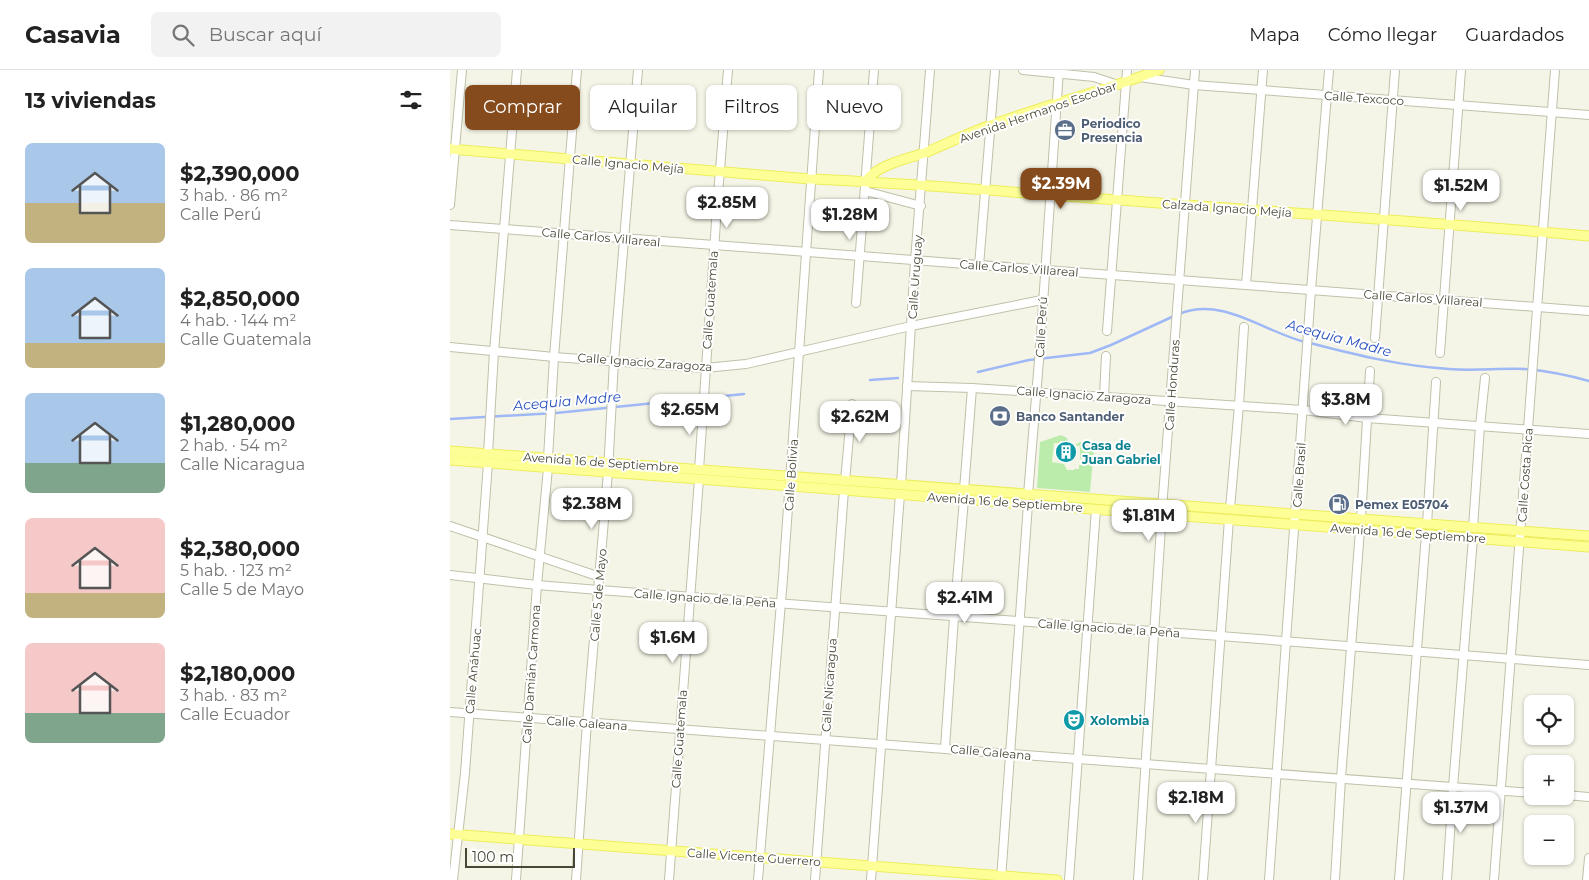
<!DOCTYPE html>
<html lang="es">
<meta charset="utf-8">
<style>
body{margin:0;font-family:Montserrat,sans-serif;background:#f2f2f2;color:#222;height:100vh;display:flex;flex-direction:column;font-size:19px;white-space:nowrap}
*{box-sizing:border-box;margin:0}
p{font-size:16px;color:#767676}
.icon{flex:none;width:28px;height:28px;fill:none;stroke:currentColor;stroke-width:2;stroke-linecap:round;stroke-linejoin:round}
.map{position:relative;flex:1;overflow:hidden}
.drawer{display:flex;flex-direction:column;background:#fff;width:450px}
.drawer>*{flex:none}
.hud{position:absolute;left:15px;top:15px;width:475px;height:45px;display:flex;gap:10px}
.controls{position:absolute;left:1074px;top:625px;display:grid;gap:10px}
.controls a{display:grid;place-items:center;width:50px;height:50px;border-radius:8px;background:#fff;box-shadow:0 1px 4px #0004;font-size:25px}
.scale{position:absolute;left:15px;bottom:12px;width:110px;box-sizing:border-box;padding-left:5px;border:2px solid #484735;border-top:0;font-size:14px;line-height:18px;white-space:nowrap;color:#484735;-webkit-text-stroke:4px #fff;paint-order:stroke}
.price{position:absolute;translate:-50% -42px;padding:0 11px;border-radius:10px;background:#fff;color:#222;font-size:16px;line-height:32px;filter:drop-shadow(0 1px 2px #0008)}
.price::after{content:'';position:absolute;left:50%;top:30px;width:15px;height:11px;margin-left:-8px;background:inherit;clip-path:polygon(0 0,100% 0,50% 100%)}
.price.current{background:#854b1c;color:#fff}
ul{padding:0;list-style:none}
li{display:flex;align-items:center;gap:15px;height:125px;padding:0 25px}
li span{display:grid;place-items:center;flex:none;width:140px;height:100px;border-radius:8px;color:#555}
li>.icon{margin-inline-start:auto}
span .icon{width:60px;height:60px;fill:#fffc;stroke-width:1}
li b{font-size:21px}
h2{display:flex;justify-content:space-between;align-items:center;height:60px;padding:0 25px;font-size:21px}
.tag{padding:0 18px;border-radius:8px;background:#fff;box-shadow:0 1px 4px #0004;font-size:18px;line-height:45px}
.tag.current{background:#854b1c;color:#fff}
header{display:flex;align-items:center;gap:30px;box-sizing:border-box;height:70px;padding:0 25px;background:#fff;border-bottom:1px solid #e0e0e0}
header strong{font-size:24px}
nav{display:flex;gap:28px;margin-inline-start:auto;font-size:18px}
.search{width:350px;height:45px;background:#f2f2f2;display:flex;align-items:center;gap:12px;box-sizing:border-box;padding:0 18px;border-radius:8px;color:#767676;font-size:19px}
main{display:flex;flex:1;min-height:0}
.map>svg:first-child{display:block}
.green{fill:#bcecac}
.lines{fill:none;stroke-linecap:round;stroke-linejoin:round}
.stream{stroke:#9fb8f6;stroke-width:2.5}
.minor-casing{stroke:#c1c0a9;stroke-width:10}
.major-casing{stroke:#eded5c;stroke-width:11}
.minor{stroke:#fff;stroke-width:8}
.major{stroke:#fdff96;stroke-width:9}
.labels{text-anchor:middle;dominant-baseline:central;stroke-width:4;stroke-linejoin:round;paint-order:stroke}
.street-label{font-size:12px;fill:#484735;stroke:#fff}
.service-label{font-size:12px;font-weight:bold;fill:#4e5e75;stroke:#fff;text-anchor:start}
.culture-label{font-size:12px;font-weight:bold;fill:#0d838f;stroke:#fff;text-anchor:start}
.water-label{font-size:14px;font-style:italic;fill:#254fbd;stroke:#fff}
</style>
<header>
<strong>Casavia</strong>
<div class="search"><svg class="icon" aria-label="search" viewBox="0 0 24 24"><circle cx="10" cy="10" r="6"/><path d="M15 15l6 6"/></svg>Buscar aquí</div>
<nav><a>Mapa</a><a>Cómo llegar</a><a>Guardados</a></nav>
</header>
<main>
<section class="drawer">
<h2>13 viviendas<svg class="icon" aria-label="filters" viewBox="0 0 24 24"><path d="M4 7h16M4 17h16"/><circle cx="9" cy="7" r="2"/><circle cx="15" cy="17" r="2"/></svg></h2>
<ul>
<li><span style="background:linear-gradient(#a9c7e8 60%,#c2b280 0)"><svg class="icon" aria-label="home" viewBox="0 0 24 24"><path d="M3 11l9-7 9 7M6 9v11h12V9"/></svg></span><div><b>$2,390,000</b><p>3 hab. · 86 m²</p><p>Calle Perú</p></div></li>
<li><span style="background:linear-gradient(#a9c7e8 75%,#c2b280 0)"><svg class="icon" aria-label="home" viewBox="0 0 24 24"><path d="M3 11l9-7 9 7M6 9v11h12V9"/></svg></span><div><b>$2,850,000</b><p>4 hab. · 144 m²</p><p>Calle Guatemala</p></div></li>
<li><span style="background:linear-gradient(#a9c7e8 70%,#7fa58c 0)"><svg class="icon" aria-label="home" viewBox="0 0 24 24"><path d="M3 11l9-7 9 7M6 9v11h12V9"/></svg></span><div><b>$1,280,000</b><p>2 hab. · 54 m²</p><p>Calle Nicaragua</p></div></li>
<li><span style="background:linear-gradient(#f6c9c9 75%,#c2b280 0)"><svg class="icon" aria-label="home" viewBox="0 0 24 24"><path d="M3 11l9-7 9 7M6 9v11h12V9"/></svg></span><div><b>$2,380,000</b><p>5 hab. · 123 m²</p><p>Calle 5 de Mayo</p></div></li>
<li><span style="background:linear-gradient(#f6c9c9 70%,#7fa58c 0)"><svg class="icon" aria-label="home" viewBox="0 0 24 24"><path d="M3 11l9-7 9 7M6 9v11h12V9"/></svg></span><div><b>$2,180,000</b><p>3 hab. · 83 m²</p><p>Calle Ecuador</p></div></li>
</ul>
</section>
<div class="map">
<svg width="1139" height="810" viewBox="0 0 1139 810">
<rect width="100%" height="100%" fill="#f5f5e7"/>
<path class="green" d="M611 365 617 368 618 371H610L609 373H604L602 392 614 394 617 400H624V399H629V395H635L636 390 630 389V376L625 375 630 372 644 378 640 422 587 418 590 372Z"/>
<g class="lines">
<g class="stream">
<path d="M729 244C773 226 814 262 855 272"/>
<path d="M860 273C906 285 951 296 999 299 1024 301 1050 298 1075 299 1097 301 1118 305 1139 311"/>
<path d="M528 302 579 290 640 283 661 275 724 246"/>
<path d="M420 310 448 308"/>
<path d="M0 349 106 343 294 324"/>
</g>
<g class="minor-casing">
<g id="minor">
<path d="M573 0 644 7 668 15"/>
<path d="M690 7 744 15 811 20 1139 45"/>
<path d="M415 121 471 136"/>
<path d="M0 135 12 0"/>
<path d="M0 155 1139 241"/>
<path d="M529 196 545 0"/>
<path d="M796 215 813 0"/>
<path d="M406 233 424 0"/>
<path d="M657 261 677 0"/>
<path d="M925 268 945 0"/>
<path d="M0 277 104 287 255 298 296 294 461 256 592 230"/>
<path d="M990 283 1011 0"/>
<path d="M457 316 522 318 853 340 917 348 1139 364"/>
<path d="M654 326 656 286"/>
<path d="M38 384 44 282 67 0"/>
<path d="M98 388 104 287 127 0"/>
<path d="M249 400 267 137 278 0"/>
<path d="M395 411 402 334"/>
<path d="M451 415 465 191 480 0"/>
<path d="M514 420 522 318"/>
<path d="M578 425 590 278 609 0"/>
<path d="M780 439 789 335 794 257"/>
<path d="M911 449 920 301"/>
<path d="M977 454 986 312"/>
<path d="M0 456 150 507"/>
<path d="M1023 458 1030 356 1035 308"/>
<path d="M0 505 87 515 149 520 770 566 1139 595"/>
<path d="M0 642 1082 723"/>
<path d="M495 678 504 547 514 429"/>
<path d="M1115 725 1139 727"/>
<path d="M3 810 15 703 38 393"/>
<path d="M66 810 87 515 98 398"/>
<path d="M126 810 137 652 158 402 164 291 188 0"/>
<path d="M219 810 249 409"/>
<path d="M308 810 333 508 369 0"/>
<path d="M365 810 394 420"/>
<path d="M421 810 450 424"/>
<path d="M551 810 578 434"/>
<path d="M619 810 646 439"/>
<path d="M688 810 713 426 745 0"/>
<path d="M753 810 779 449"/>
<path d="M819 810 861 220 879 0"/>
<path d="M885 810 891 708 910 460"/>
<path d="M949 810 976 464"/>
<path d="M997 810 1003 717 1023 468"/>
<path d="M1044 810 1105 0"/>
<path d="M1137 810 1139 788"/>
</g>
</g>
<g class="major-casing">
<g id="major">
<path d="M0 79 360 109C464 113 567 123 670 130 826 142 983 152 1139 166"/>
<path d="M416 110C432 93 455 90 477 82 498 73 519 63 541 55 596 35 654 21 709 0"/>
<path d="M0 381 1139 466"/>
<path d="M0 390 1139 477"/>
<path d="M0 764 607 810"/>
</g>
</g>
<use href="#minor" class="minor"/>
<use href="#major" class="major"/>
</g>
<defs>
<g id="office-disc" transform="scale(1.125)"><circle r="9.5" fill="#5c6f8a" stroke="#fff"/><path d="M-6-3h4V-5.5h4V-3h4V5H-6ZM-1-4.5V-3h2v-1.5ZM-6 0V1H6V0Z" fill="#fff"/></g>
<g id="bank-disc" transform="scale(1.125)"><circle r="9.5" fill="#5c6f8a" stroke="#fff"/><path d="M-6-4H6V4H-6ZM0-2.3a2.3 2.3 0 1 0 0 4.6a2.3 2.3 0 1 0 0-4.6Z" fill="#fff"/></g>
<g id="building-disc" transform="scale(1.125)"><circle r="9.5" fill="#0f9aa8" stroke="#fff"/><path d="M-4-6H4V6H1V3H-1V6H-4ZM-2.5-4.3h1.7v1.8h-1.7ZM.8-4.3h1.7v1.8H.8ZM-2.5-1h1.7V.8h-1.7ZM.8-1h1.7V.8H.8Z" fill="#fff"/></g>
<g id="fuel-disc" transform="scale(1.125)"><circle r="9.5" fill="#5c6f8a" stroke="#fff"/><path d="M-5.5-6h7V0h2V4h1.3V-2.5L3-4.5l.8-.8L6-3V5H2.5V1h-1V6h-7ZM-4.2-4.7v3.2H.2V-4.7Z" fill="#fff"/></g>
<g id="theatre-disc" transform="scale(1.125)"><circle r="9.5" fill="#0f9aa8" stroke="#fff"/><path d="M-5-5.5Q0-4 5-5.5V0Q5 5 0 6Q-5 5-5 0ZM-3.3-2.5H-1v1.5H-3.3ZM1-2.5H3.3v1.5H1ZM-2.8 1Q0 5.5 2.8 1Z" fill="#fff"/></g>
</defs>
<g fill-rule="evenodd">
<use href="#office-disc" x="615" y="60"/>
<use href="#bank-disc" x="550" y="346"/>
<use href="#building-disc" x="616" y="382"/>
<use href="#fuel-disc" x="889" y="434"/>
<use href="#theatre-disc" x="624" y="650"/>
</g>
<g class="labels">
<g class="street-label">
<text transform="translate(914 28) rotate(4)">Calle Texcoco</text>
<text transform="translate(588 42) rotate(-19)">Avenida Hermanos Escobar</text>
<text transform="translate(178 94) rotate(5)">Calle Ignacio Mejía</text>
<text transform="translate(777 138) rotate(4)">Calzada Ignacio Mejía</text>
<text transform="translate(151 167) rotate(5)">Calle Carlos Villareal</text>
<text transform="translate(569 198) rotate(4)">Calle Carlos Villareal</text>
<text transform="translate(465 207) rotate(-86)">Calle Uruguay</text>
<text transform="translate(973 228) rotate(4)">Calle Carlos Villareal</text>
<text transform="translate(260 230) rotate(-86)">Calle Guatemala</text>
<text transform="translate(591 257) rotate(-87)">Calle Perú</text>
<text transform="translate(195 292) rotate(4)">Calle Ignacio Zaragoza</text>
<text transform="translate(722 315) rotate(-86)">Calle Honduras</text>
<text transform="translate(634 325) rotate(4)">Calle Ignacio Zaragoza</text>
<text transform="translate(151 392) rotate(4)">Avenida 16 de Septiembre</text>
<text transform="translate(341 405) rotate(-86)">Calle Bolivia</text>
<text transform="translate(849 405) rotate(-86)">Calle Brasil</text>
<text transform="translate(1075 405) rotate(-86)">Calle Costa Rica</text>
<text transform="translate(555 432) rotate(4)">Avenida 16 de Septiembre</text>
<text transform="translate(958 463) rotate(4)">Avenida 16 de Septiembre</text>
<text transform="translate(148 525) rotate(-85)">Calle 5 de Mayo</text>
<text transform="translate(255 528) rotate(4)">Calle Ignacio de la Peña</text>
<text transform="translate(659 558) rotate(4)">Calle Ignacio de la Peña</text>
<text transform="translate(23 601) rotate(-85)">Calle Anáhuac</text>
<text transform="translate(81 604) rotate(-86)">Calle Damián Carmona</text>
<text transform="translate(379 615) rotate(-86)">Calle Nicaragua</text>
<text transform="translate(137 653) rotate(4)">Calle Galeana</text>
<text transform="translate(229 669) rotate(-86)">Calle Guatemala</text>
<text transform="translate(541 682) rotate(5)">Calle Galeana</text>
<text transform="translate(304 787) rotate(4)">Calle Vicente Guerrero</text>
</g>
<g class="service-label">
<text x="631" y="53">Periodico<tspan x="631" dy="14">Presencia</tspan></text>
<text x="566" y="346">Banco Santander</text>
<text x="905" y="434">Pemex E05704</text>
</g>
<g class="culture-label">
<text x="632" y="375">Casa de<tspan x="632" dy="14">Juan Gabriel</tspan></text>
<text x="640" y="650">Xolombia</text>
</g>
<g class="water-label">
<text transform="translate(889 268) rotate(15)">Acequia Madre</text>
<text transform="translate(117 331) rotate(-5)">Acequia Madre</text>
</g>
</g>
</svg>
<div class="controls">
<a><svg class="icon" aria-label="locate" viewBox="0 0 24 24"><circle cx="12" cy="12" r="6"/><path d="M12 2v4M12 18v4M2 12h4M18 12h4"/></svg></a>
<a>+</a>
<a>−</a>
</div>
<div class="scale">100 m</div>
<b class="price current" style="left:611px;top:140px">$2.39M</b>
<b class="price" style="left:1011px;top:142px">$1.52M</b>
<b class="price" style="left:277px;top:159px">$2.85M</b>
<b class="price" style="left:400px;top:171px">$1.28M</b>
<b class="price" style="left:896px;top:356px">$3.8M</b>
<b class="price" style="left:240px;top:366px">$2.65M</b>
<b class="price" style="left:410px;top:373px">$2.62M</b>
<b class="price" style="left:142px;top:460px">$2.38M</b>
<b class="price" style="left:699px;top:472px">$1.81M</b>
<b class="price" style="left:515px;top:554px">$2.41M</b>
<b class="price" style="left:223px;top:594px">$1.6M</b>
<b class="price" style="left:746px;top:754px">$2.18M</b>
<b class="price" style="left:1011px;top:764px">$1.37M</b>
<div class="hud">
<a class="tag current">Comprar</a>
<a class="tag">Alquilar</a>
<a class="tag">Filtros</a>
<a class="tag">Nuevo</a>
</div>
</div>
</main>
